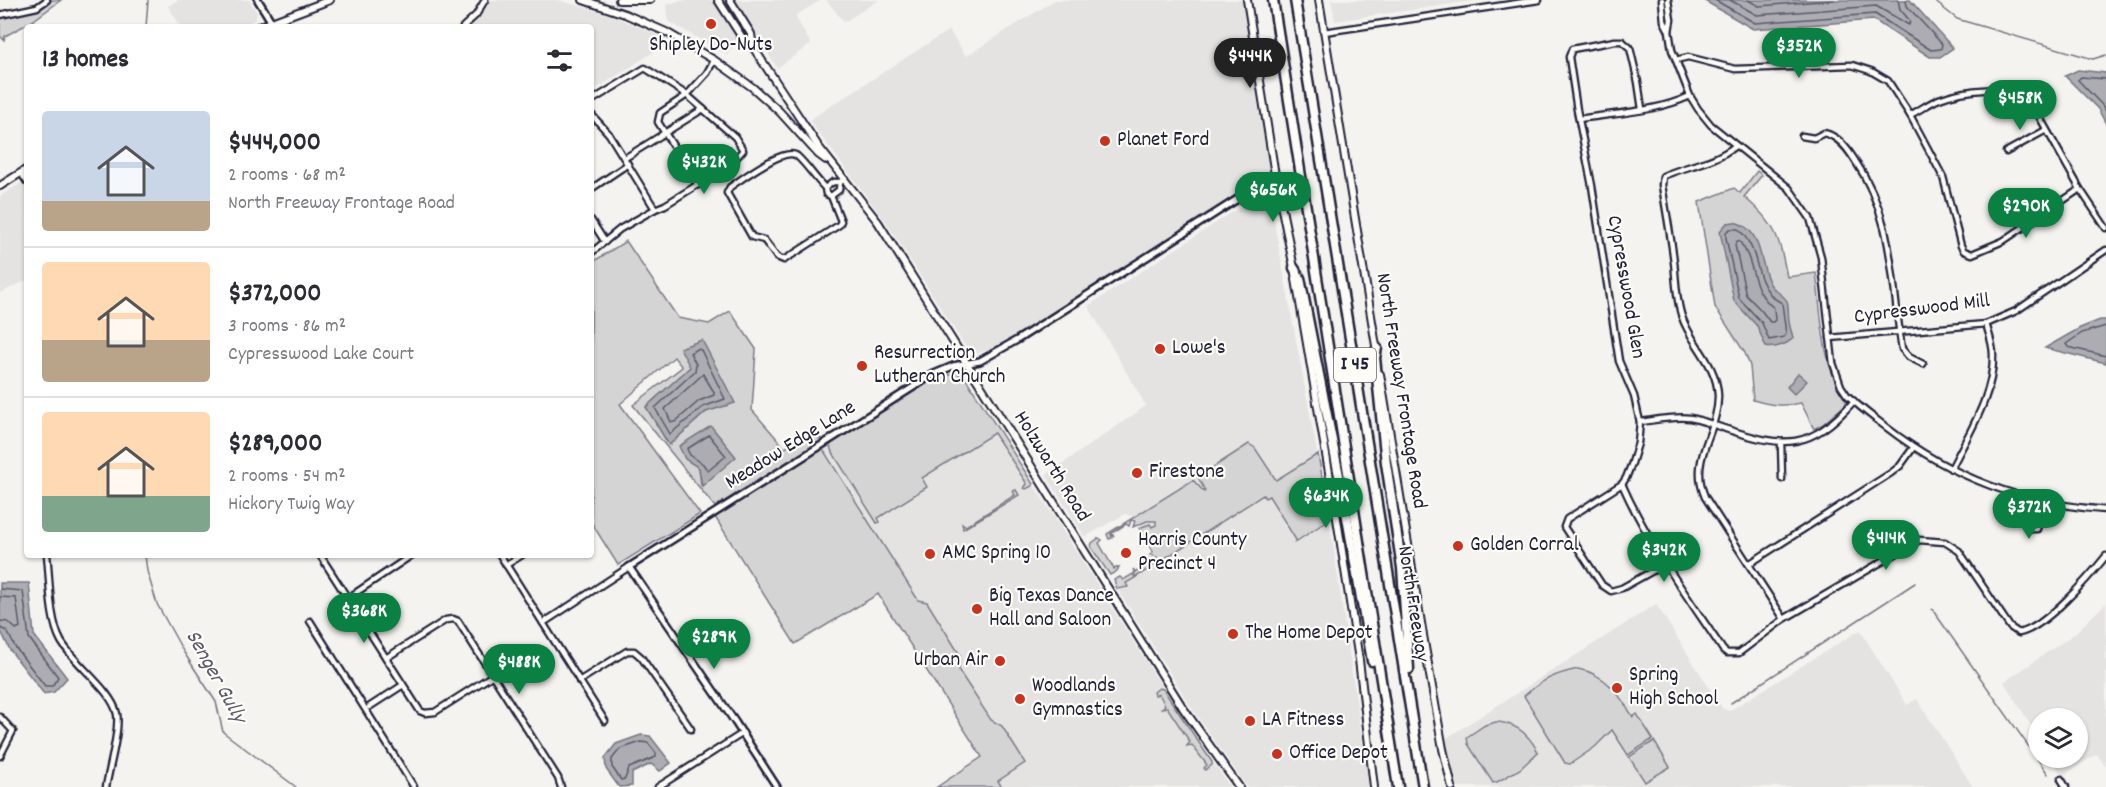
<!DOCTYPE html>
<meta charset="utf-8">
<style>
body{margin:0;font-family:Dekko,sans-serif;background:#f7f7f7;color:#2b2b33;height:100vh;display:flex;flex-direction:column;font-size:22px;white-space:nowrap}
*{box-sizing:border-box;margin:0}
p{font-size:20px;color:#7c7c81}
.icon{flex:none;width:33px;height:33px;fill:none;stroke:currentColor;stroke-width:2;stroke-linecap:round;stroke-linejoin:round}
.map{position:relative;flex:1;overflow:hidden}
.details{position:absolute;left:24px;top:24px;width:570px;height:534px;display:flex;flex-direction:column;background:#fff;border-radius:6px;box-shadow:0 2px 4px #0004}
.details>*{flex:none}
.controls{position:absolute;left:2028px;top:708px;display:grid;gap:12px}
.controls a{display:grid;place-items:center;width:60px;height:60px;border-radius:50%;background:#fff;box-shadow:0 2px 4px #0004;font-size:30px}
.price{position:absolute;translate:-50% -51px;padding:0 14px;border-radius:21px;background:#0b8043;color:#fff;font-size:20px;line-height:39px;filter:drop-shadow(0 2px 3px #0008)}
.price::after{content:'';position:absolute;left:50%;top:36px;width:18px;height:14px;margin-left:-9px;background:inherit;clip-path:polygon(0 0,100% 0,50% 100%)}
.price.selected{background:#222;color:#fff}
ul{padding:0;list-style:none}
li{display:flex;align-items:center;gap:18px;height:150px;padding:0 18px}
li+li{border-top:2px solid #e1e1e2}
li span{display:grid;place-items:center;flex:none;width:168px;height:120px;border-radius:6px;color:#555}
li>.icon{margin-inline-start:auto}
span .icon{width:72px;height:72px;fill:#fffc;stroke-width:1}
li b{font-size:26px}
h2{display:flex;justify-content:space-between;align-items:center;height:72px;padding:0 18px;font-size:26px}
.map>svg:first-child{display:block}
.built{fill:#e4e3e2}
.green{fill:#d5d4d5;stroke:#7c7b88;stroke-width:1.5;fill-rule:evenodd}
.water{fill:#acacb2;stroke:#757582;stroke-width:1.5}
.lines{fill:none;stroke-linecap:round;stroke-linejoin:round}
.shore{stroke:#59596b;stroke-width:1.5}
.stream{stroke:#757582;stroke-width:1.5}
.minor-casing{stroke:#22223b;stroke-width:9}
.tertiary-casing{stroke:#22223b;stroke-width:10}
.secondary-casing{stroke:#22223b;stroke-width:10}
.motorway-casing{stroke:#22223b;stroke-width:13}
.minor{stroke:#fdfcf7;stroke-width:4.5}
.tertiary{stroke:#fdfcf7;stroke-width:5}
.secondary{stroke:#fdfcf7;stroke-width:6}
.motorway{stroke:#fdfcf7;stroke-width:8}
.poi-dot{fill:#c8321e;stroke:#fdfcf7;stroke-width:2}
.labels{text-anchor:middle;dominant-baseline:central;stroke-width:4.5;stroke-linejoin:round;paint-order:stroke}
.shield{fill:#fdfcf7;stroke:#646373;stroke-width:1.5}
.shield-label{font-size:20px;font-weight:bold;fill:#22223b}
.poi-label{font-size:21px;fill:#22223b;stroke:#fdfcf7;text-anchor:start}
.street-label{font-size:21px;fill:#22223b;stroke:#fdfcf7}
.water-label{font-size:22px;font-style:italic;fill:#59596b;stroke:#fdfcf7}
</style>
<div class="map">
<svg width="2106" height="787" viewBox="0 0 2106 787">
<rect width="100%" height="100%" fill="#f4f3ef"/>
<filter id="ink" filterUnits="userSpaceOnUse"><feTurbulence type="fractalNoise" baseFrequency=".0167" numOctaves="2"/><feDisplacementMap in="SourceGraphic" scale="12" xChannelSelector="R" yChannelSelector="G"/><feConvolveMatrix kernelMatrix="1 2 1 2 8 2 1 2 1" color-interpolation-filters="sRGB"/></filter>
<g filter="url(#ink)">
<g class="built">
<path d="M178 0H249L257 13 256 19 241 27H181L168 6Z"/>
<path d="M491 0H558L611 15 671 41 596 89 591 87V27H466L480 18Z"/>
<path d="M686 0H714L739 38 727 55 668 21 667 4Z"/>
<path d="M735 0H821L795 16 811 44 777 68Z"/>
<path d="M826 0H879L844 22Z"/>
<path d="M1055 0H1243L1270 169 1267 176 1008 343 973 355 965 346 888 225 809 120 949 30 966 56Z"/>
<path d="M1331 0H1480L1335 21Z"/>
<path d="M23 182 27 186V280L0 293V196Z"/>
<path d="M1268 189 1329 517 1369 787H1247L1195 713 1116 587 1160 559 1135 517 1125 514 1085 537 1046 475 1146 406 1088 306Z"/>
<path d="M956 372 963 374 1165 691 1230 787H1002L796 465 923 384Z"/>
<path d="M2106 603V767L2097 754 2062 776 2051 758H2078V718H2038V737L2004 682 2074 634Z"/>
<path d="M1656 604 1722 708 1729 711 1860 630 1907 705 1917 699 1973 787H1456L1445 739Z"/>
</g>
<g class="green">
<path d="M52 0H61L31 22 5 36 4 40 0 36V17L34 10Z"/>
<path d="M1757 171 1762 175 1744 197C1776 224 1779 236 1787 277L1816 273C1822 318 1821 362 1846 401V404L1823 424 1814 429 1801 403C1783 407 1770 405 1753 400L1750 366 1745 353 1715 307 1699 202 1734 188 1740 193Z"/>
<path d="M626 241 678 318 709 324 730 311 756 349 752 410 785 448 807 436 824 439 715 507 633 405 682 367 674 357 620 404 700 514 618 565 591 522V263ZM691 367 706 412 669 445 646 407ZM735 457 701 485 699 468Z"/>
<path d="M958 372 959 375 963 374 1033 484 1032 486 1026 489 1024 488 1027 484 994 433 922 478 927 487 878 518 880 522 877 523 831 450 830 444 923 384Z"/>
<path d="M1249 444 1255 448 1276 480 1318 454 1329 517 1327 521 1294 543 1296 540 1269 496 1265 498 1263 495 1136 577 1133 569 1136 572 1146 566 1144 562 1147 565 1151 563 1149 559 1156 560 1157 557 1150 555 1153 552 1139 528 1150 524 1152 527 1156 525V521H1147L1133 527 1135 521 1131 520 1129 526 1126 524 1112 533 1114 537 1111 534 1112 538 1109 539 1107 534 1193 480 1204 492 1205 491 1198 477Z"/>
<path d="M820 449 824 451 918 600 927 602 960 655 959 671 991 720 1002 726 1025 763 998 781 1002 787H937L982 757 878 594 795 644 715 517Z"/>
<path d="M1016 490 1019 495 963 529 962 523 966 526 1015 495 1013 491Z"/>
<path d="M1099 538 1102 540 1099 543 1114 569 1119 567 1117 571 1110 575 1091 547 1092 543Z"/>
<path d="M1133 574 1135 578 1126 583 1128 587 1117 589 1114 580 1120 577 1123 580Z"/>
<path d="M1578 669C1606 674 1619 694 1633 717L1637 714 1653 739 1628 755 1612 730 1595 747 1570 764 1565 763 1524 696C1542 680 1554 674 1578 669Z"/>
<path d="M1159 688 1163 689 1212 762V765L1205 770 1204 768 1207 765 1192 745 1187 746 1190 742 1167 707 1162 708 1165 705 1159 694 1155 695 1154 692Z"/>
<path d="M1496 722C1516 723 1529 734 1538 752L1520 769 1497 782 1493 783 1468 744 1467 737 1485 725Z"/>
<path d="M1654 741 1670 767 1645 782 1629 757Z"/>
</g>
<g class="water">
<path d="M1703 0H1910L1953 48 1940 57H1930L1874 20 1753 29Z"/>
<path d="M2078 70 2106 73V124L2098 109 2065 76Z"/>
<path d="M1734 222C1763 228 1759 264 1770 284 1775 292 1784 295 1787 301 1789 306 1788 314 1789 320 1789 326 1792 332 1793 338 1788 344 1774 349 1766 347L1757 326 1734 301 1720 231 1727 223Z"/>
<path d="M2100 320H2106V363L2045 348 2080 328Z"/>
<path d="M702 340 735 403 706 412 669 445 646 407 690 367 680 348Z"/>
<path d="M1798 373 1807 381 1794 394 1787 387Z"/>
<path d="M711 426 736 457 702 486 699 468 685 459 679 446Z"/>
<path d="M0 583H29L34 635 67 678 54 692 44 694 10 650 0 629Z"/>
<path d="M641 735 650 736 671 763 660 771 651 764 632 773V786L619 787 606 769 605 758 616 744Z"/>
</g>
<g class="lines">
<g class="shore">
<path d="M1715 0 1755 23 1875 14 1931 50 1941 49 1942 44 1907 6 1906 0"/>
<path d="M1730 0 1757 15 1876 6 1909 25 1910 21 1900 9 1898 0"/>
<path d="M1748 0 1759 6 1834 0"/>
<path d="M2106 79 2081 77 2078 80 2102 105 2106 111"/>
<path d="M1730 229H1738C1761 250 1753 274 1770 294 1773 298 1778 301 1782 303L1786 334 1784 337 1769 340 1762 323 1739 298 1726 238V232Z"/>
<path d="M1737 241 1740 242C1757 264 1749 289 1774 308L1775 320 1773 322H1770L1761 310 1746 295 1735 245Z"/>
<path d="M2106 326 2082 333 2066 344 2068 347 2106 356"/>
<path d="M697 349 701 350 725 399 703 407 670 434 655 408 695 371 696 364 690 353Z"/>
<path d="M703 374 714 392V395L699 401 675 422H671L665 409Z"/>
<path d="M709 435 726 456 708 471 703 464 690 455 687 449Z"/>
<path d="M0 589 23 591 29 638 58 677 52 686H45L15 647 7 631 0 628"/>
<path d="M0 597 16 598 20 627 16 629 8 622 0 621"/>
<path d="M641 742 648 743 656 753V757L629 768 625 779 621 780 612 767V759L620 749Z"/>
</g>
<g class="stream">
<path d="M1933 0 1957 19 2093 59 2106 55"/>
<path d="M146 27 148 0"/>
<path d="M145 555 147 571 157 604 183 651 216 702 223 732 296 787"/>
<path d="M1932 609 2048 774"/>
<path d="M1731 703 1915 583"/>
</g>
<g class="minor-casing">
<g id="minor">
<path d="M1662 0 1664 21 1669 31 1672 50 1690 96 1698 109 1711 125 1789 188 1810 218 1821 257 1833 363 1841 386 1847 395C1859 407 1873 417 1886 427 1952 478 2023 504 2106 510"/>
<path d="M1668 0 1671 20 1669 31"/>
<path d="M0 15 37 7 47 0"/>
<path d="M463 27 476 15 485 0"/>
<path d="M1324 32 1539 0"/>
<path d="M1676 60 1688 57 1735 69 1852 65 1871 71 1888 81 1910 115 1943 177 1961 246 1964 251 1972 254 2003 241 2080 189"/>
<path d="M591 101 645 68 687 95 660 113 658 122 698 185"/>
<path d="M1642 109 1638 82 1630 48 1622 41H1615L1572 49 1569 57 1577 110 1592 186 1619 361 1634 396 1640 422 1638 443 1632 463 1626 478 1622 484 1567 519 1564 527 1602 585 1611 591 1622 588 1665 564"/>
<path d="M591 114 609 134 655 209 665 205 731 164 743 150 735 137 687 95 707 73 714 60"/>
<path d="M1910 115C1920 110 1929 103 1939 99 1963 90 2009 83 2030 100L2080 189 2106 228"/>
<path d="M1579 119C1616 113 1656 112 1690 96"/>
<path d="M1802 136 1814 138 1824 133C1838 136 1847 148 1854 159 1895 219 1891 281 1902 349L1909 357 1923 364"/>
<path d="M1735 146C1714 163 1688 165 1663 176L1662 185C1666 211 1671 237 1674 262 1676 280 1676 300 1682 317 1691 344 1717 364 1718 395 1719 432 1688 458 1705 497L1784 619"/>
<path d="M2006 152 2046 130"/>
<path d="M625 158 703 109"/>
<path d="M21 173 27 182"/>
<path d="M840 182 839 190 831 196 826 194 825 188 833 182H840L845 179"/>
<path d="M825 188C815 178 807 165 797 156 785 146 742 179 730 187L727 193 752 237 764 240 777 257 784 260 839 225 841 221 831 196"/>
<path d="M591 189 628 164"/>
<path d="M591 220 605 242"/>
<path d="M591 253 620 229 655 209"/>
<path d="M1830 338 1986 324 2016 311 2106 250"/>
<path d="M1640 422C1656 420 1674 416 1690 418 1702 420 1714 425 1726 429 1786 448 1809 451 1854 401"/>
<path d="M1781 443 1782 479"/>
<path d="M1951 469C1968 434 1994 396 1993 355 1993 344 1989 334 1986 324"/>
<path d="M1622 484C1648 543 1687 596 1723 650L1727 653H1739L1784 619 1919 540 1945 542 1959 551 2010 627 2019 633C2044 629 2090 576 2106 556"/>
<path d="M2031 499 2027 524 2033 529H2037L2044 503"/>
<path d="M47 555C50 580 49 619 61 641 74 664 112 690 117 714 120 730 109 769 106 787"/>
<path d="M320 555 420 711 425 713 435 712 493 675"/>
<path d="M500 555 605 721"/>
<path d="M1749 564 1891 473 1900 466 1913 448"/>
<path d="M506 565 522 555"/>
<path d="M348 598 412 555"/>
<path d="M310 621 414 787"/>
<path d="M543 623 629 567"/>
<path d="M386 658 446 620 453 619 458 621 558 778 561 787"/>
<path d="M579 681 627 651H634L641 657 691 729"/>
<path d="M369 707 403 685"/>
<path d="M0 717 13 731 0 756"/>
<path d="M2061 779 2066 787"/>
<path d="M658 787 743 733"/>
</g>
</g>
<g class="tertiary-casing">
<g id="tertiary">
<path d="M258 0 271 21"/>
<path d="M777 787 735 722 629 567 934 374 953 366 980 361 1017 340 1275 175"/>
</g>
</g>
<g class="secondary-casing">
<g id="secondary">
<path d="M583 0 625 14 666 32 714 60 752 87 779 111 818 154 826 160"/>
<path d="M619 0H650"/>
<path d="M718 0 743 39 753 47 818 146 878 222 1183 708 1239 787"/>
<path d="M730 0 751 34 753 47"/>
<path d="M1247 0 1275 175 1294 268 1337 519 1359 660 1374 787"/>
<path d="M1319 0 1377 352"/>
<path d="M258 27 330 0"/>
<path d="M0 186 27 169"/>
<path d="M1380 374 1425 647 1443 749 1452 787"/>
</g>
</g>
<g class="motorway-casing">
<g id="motorway">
<path d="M1273 0 1398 787"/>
<path d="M1295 0 1423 787"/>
<path d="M1294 268 1300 278 1345 506 1372 661"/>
<path d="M1377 348 1375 358 1386 463 1402 568 1409 669"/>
</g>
</g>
<use href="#minor" class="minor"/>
<use href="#tertiary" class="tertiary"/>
<use href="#secondary" class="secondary"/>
<use href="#motorway" class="motorway"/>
</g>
</g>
<g class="poi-dot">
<circle cx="711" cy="24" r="6"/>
<circle cx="1105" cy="141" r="6"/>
<circle cx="1160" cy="349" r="6"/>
<circle cx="862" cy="366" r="6"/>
<circle cx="1137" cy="473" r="6"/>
<circle cx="1458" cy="546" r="6"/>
<circle cx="1126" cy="553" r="6"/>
<circle cx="930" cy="554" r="6"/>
<circle cx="977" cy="609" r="6"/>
<circle cx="1233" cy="634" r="6"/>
<circle cx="1000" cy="661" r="6"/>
<circle cx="1617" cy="688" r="6"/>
<circle cx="1020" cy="699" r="6"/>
<circle cx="1250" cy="721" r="6"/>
<circle cx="1277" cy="754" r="6"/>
</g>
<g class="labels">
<rect class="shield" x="1334" y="348" width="42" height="34" rx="4.5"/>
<g class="shield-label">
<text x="1355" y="365">I 45</text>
</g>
<g class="poi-label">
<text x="711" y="46" text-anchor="middle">Shipley Do-Nuts</text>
<text x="1117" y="141">Planet Ford</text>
<text x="1172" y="349">Lowe's</text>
<text x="874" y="354">Resurrection<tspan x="874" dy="24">Lutheran Church</tspan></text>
<text x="1149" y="473">Firestone</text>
<text x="1138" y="541">Harris County<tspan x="1138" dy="24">Precinct 4</tspan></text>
<text x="1470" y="546">Golden Corral</text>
<text x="942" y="554">AMC Spring 10</text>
<text x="989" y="597">Big Texas Dance<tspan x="989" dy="24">Hall and Saloon</tspan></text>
<text x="1245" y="634">The Home Depot</text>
<text x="988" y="661" text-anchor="end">Urban Air</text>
<text x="1629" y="676">Spring<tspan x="1629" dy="24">High School</tspan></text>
<text x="1032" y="687">Woodlands<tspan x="1032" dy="24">Gymnastics</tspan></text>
<text x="1262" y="721">LA Fitness</text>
<text x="1289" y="754">Office Depot</text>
</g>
<g class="street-label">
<text transform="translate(1625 287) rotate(80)">Cypresswood Glen</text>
<text transform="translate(1922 310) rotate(-7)">Cypresswood Mill</text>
<text transform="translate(1400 391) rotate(81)">North Freeway Frontage Road</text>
<text transform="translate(791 446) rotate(-32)">Meadow Edge Lane</text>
<text transform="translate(1051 467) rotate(58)">Holzwarth Road</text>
<text transform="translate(1412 604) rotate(81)">North Freeway</text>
</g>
<g class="water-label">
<text transform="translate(215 677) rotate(61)">Senger Gully</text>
</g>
</g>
</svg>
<div class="controls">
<a><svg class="icon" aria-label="layers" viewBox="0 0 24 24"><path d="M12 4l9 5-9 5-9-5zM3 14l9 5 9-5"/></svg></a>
</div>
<b class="price" style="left:1799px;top:79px">$352K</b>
<b class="price selected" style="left:1250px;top:89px">$444K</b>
<b class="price" style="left:2020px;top:131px">$458K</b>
<b class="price" style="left:704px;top:195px">$432K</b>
<b class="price" style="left:1273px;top:223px">$656K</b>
<b class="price" style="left:2026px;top:239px">$290K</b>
<b class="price" style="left:1326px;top:529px">$634K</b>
<b class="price" style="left:2029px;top:540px">$372K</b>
<b class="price" style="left:1886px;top:571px">$414K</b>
<b class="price" style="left:1664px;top:583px">$342K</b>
<b class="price" style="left:364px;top:644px">$368K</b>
<b class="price" style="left:714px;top:670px">$289K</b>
<b class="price" style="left:519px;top:695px">$488K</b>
<section class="details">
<h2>13 homes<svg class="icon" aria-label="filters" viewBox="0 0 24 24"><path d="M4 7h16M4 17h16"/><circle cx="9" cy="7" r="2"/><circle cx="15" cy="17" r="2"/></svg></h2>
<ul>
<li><span style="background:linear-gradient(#c9d6e8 75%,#b9a48a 0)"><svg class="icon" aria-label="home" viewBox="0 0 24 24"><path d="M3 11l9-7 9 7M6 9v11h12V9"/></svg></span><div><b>$444,000</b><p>2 rooms · 68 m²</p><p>North Freeway Frontage Road</p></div></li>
<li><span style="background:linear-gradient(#ffd9b3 65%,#b9a48a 0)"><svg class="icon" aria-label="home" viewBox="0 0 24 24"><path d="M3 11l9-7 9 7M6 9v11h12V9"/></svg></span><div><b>$372,000</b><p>3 rooms · 86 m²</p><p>Cypresswood Lake Court</p></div></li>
<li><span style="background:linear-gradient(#ffd9b3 70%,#7fa58c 0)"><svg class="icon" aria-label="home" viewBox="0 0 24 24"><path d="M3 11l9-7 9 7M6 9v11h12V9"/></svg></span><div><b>$289,000</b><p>2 rooms · 54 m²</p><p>Hickory Twig Way</p></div></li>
</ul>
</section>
</div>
